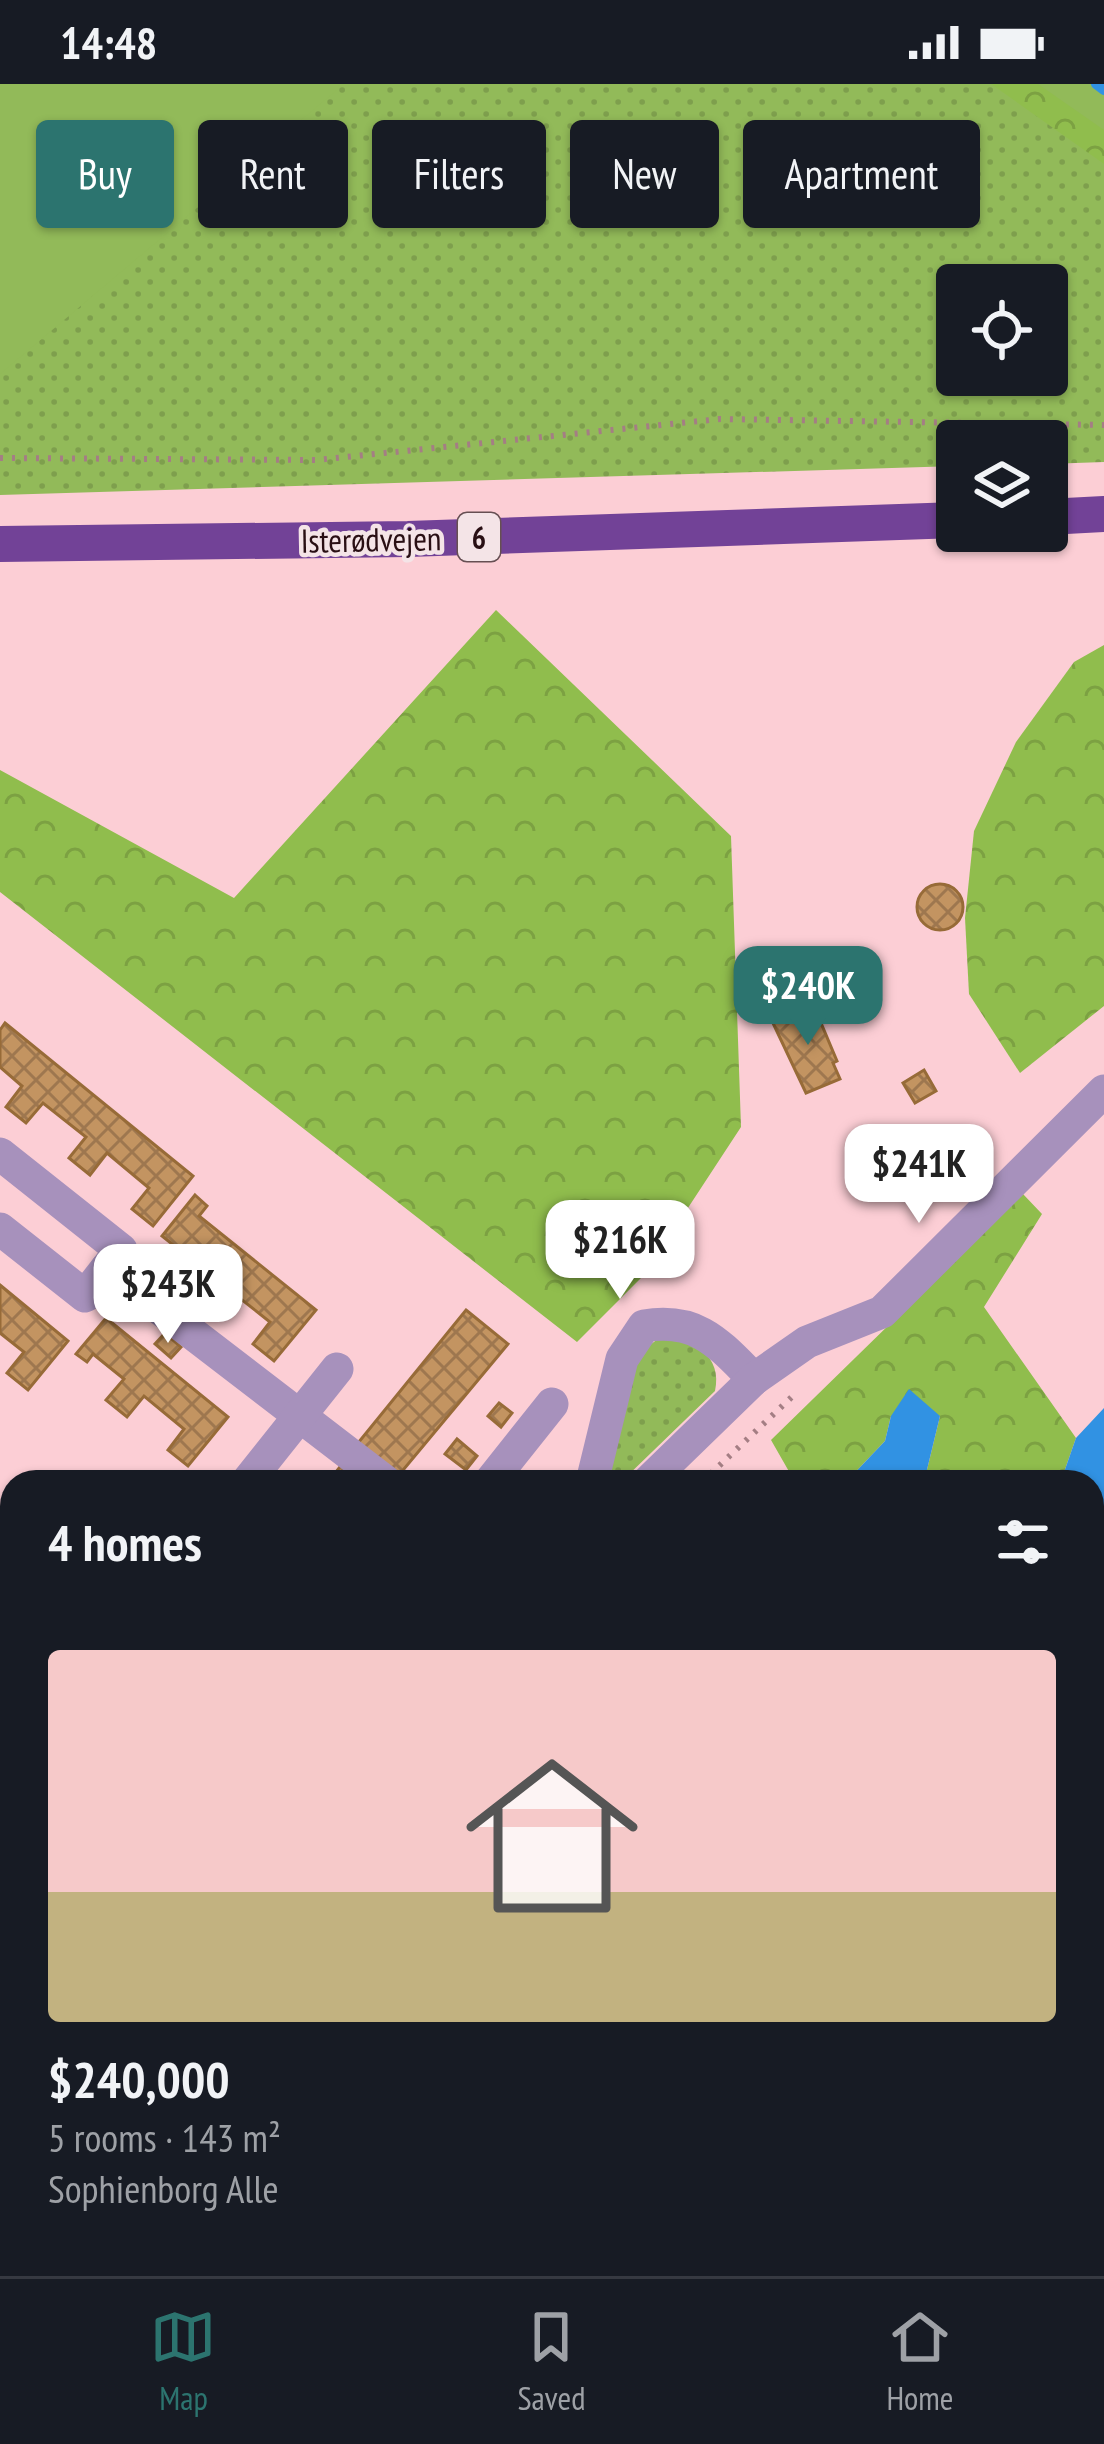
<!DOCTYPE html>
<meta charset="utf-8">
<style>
body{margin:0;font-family:"PT Sans Narrow",sans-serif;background:#242831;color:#f1f3f6;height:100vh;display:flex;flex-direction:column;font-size:45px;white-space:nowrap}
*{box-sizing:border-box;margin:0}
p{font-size:39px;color:#9ea1a6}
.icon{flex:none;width:66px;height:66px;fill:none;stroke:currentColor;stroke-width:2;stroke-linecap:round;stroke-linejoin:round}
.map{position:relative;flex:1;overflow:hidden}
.sheet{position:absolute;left:0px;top:1386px;width:1104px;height:807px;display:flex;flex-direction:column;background:#171b24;border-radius:36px 36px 0 0;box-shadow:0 3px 9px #0004}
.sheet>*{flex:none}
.guide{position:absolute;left:36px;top:36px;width:1032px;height:108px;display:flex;gap:24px}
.fabs{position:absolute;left:936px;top:180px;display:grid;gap:24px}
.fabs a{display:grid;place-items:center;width:132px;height:132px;border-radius:12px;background:#171b24;box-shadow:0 3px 9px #0004;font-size:60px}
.price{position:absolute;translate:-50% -102px;padding:0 27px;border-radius:24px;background:#fff;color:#222;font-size:39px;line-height:78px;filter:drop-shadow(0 3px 6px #0008)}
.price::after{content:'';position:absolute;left:50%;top:72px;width:36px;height:27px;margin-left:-18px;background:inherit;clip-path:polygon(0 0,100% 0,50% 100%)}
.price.current{background:#2c746f;color:#fff}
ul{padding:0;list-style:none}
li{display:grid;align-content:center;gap:24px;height:636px;padding:0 48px}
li+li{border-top:3px solid #363941}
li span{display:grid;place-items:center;height:372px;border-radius:12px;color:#555}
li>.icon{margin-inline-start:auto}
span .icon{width:216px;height:216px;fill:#fffc;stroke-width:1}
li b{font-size:51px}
h2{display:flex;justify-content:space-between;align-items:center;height:144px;padding:0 48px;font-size:51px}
.tag{padding:0 42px;border-radius:12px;background:#171b24;box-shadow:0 3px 9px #0004;font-size:42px;line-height:108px}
.tag.current{background:#2c746f;color:#fff}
.status{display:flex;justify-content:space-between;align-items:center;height:84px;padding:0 60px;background:#171b24;direction:ltr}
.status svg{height:33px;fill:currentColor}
.dock{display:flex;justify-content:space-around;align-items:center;height:168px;border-top:3px solid #363941;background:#171b24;font-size:33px;color:#9ea1a6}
.dock a{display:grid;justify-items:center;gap:6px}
.dock .current{color:#2c746f}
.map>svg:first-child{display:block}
.grass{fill:url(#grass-dots);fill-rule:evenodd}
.forest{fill:url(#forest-crowns)}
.green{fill:#92ba59}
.water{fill:#3192e3}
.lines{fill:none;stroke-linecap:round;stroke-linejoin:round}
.stream{stroke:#3192e3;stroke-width:10}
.building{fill:url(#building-cross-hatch);stroke:#976b38;stroke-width:3}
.path{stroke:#a47e84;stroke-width:6;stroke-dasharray:3 9;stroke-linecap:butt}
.minor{stroke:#a791bc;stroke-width:33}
.trunk{stroke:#724297;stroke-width:36}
.labels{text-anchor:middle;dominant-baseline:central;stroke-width:9;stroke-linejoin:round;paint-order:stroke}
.shield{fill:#f4e4e7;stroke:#664f53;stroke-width:3}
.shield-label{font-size:30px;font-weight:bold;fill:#290f14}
.street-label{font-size:33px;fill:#290f14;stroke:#f4e4e7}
</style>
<div class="status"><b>14:48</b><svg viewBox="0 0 49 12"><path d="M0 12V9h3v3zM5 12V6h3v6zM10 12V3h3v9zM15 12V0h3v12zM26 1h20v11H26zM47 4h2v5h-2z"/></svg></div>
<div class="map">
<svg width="1104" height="2192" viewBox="0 0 1104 2192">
<defs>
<pattern id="grass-dots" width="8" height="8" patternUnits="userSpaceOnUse" patternTransform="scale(3)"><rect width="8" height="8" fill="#92ba59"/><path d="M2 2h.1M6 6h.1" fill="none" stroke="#7e9f4d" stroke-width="1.8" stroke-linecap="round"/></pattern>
<pattern id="forest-crowns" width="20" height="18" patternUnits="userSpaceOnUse" patternTransform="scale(3)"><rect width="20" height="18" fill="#90bd4d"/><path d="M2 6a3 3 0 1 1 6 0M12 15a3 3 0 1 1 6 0" fill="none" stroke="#7ca142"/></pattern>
<pattern id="building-cross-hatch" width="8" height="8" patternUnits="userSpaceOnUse" patternTransform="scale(3)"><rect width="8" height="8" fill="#c39461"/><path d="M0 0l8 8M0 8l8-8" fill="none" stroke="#9e774f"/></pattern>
</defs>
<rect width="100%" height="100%" fill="#fcced5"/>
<g class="grass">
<path d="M0 0H1104V378L1047 380V357H957V382L0 411ZM957 201H1047V291H957Z"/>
<path d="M662 1253C693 1254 723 1272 715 1307L621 1398H599C611 1359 624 1270 662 1253Z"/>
<path d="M223 2181H561L575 2192H222Z"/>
</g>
<g class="forest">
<path d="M991 0H1104V80Z"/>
<path d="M496 526 731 752 741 1043 644 1191 577 1258 0 808V686L234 814Z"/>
<path d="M1104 561V922L1020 989 969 910 965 834 974 747 1016 658 1074 578Z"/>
<path d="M1023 1110 1042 1130 984 1223 1076 1354 1062 1394 1065 1398H924L940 1332H891L885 1357 846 1398H795L771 1356Z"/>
<path d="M1092 1425 1104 1438V1895L1092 1893Z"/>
<path d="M1092 2123 1104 2126V2192H1009L1011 2181H1092Z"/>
</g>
<g class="green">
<path d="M0 0H344L0 290Z"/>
<path d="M1038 0H1104V46Z"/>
</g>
<g class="water">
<path d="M909 1305 940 1332 924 1398H846L885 1357 891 1332Z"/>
<path d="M1104 1324V1438L1092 1425V1398H1065L1062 1394 1076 1354Z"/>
</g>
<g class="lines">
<path class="stream" d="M1096 0 1104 6"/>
</g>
<g class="building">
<circle cx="940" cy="823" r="23"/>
<path d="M813 920 837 977 833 979 840 995 806 1009 772 937Z"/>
<path d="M5 939 193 1092 153 1142 132 1125 149 1104 107 1069 90 1091 69 1074 86 1053 43 1019 26 1039 6 1023 22 1002 0 983V946Z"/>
<path d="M924 986 936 1007 915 1019 903 999Z"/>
<path d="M945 1066 959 1100 940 1108 926 1073Z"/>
<path d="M195 1111 207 1122 199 1132 316 1226 274 1277 253 1260 270 1238 227 1204 211 1225 190 1208 206 1187 162 1152Z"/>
<path d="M0 1201 68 1257 28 1306 7 1289 24 1268 0 1249Z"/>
<path d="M466 1226 508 1260 399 1391 358 1359Z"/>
<path d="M106 1234 228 1333 188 1382 168 1366 184 1345 144 1312 127 1333 106 1316 124 1295 93 1270 87 1278 76 1270Z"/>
<path d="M165 1249 181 1263 171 1274 155 1260Z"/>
<path d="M499 1319 512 1329 501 1343 488 1332Z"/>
<path d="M457 1355 477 1372 466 1386 445 1370Z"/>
<path d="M347 1374 379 1398H328Z"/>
<path d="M12 1824V1909L0 1924V1839Z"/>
<path d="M1092 2070 1104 2074V2112L1092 2108Z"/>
</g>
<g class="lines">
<g class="path">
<path d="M0 374 316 376 720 335 1104 341"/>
<path d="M702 1398 796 1309"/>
<path d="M0 1962 12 1972"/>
<path d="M58 2192 66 2181"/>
</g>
<g class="minor">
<path d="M0 1070 121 1166 85 1212 0 1145"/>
<path d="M107 1184 386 1398"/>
<path d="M247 1398 337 1285"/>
<path d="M490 1398 552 1320"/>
<path d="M592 1398 622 1275 644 1242C698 1233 719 1260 754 1295"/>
<path d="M648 1398 754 1295 807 1258 882 1228 1104 1007"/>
<path d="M0 1740 12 1726"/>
<path d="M0 2093 12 2079"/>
<path d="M17 2192 24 2181"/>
</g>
<g class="trunk">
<path d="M1047 433 1104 430"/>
<path d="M0 460 408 455 957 436"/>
</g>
</g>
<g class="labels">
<rect class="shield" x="458" y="429" width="42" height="48" rx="9"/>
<g class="shield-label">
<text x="479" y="453">6</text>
</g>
<g class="street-label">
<text transform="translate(371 455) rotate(-1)">Isterødvejen</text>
</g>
</g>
</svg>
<div class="fabs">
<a><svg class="icon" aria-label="locate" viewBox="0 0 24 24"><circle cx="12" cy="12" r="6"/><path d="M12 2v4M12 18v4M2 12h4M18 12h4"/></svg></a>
<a><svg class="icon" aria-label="layers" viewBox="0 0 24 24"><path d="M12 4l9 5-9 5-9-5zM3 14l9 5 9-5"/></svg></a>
</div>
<b class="price current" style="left:808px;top:964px">$240K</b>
<b class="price" style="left:919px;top:1142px">$241K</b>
<b class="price" style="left:620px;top:1218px">$216K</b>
<b class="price" style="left:168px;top:1262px">$243K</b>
<div class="guide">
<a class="tag current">Buy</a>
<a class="tag">Rent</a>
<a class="tag">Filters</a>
<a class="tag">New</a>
<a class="tag">Apartment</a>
</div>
<section class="sheet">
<h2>4 homes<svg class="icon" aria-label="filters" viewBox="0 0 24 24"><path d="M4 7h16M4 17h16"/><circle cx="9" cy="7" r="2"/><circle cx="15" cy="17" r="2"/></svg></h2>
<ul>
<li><span style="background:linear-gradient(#f6c9c9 65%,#c2b280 0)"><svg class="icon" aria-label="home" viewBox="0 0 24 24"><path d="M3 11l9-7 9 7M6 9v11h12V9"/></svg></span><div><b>$240,000</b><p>5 rooms · 143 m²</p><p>Sophienborg Alle</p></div></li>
</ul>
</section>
</div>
<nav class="dock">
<a class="current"><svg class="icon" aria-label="map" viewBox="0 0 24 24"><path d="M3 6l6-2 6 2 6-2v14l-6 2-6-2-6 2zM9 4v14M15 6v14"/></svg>Map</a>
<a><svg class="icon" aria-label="saved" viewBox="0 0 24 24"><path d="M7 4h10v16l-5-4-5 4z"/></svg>Saved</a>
<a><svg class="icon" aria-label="home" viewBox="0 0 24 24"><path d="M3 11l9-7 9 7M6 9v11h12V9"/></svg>Home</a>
</nav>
